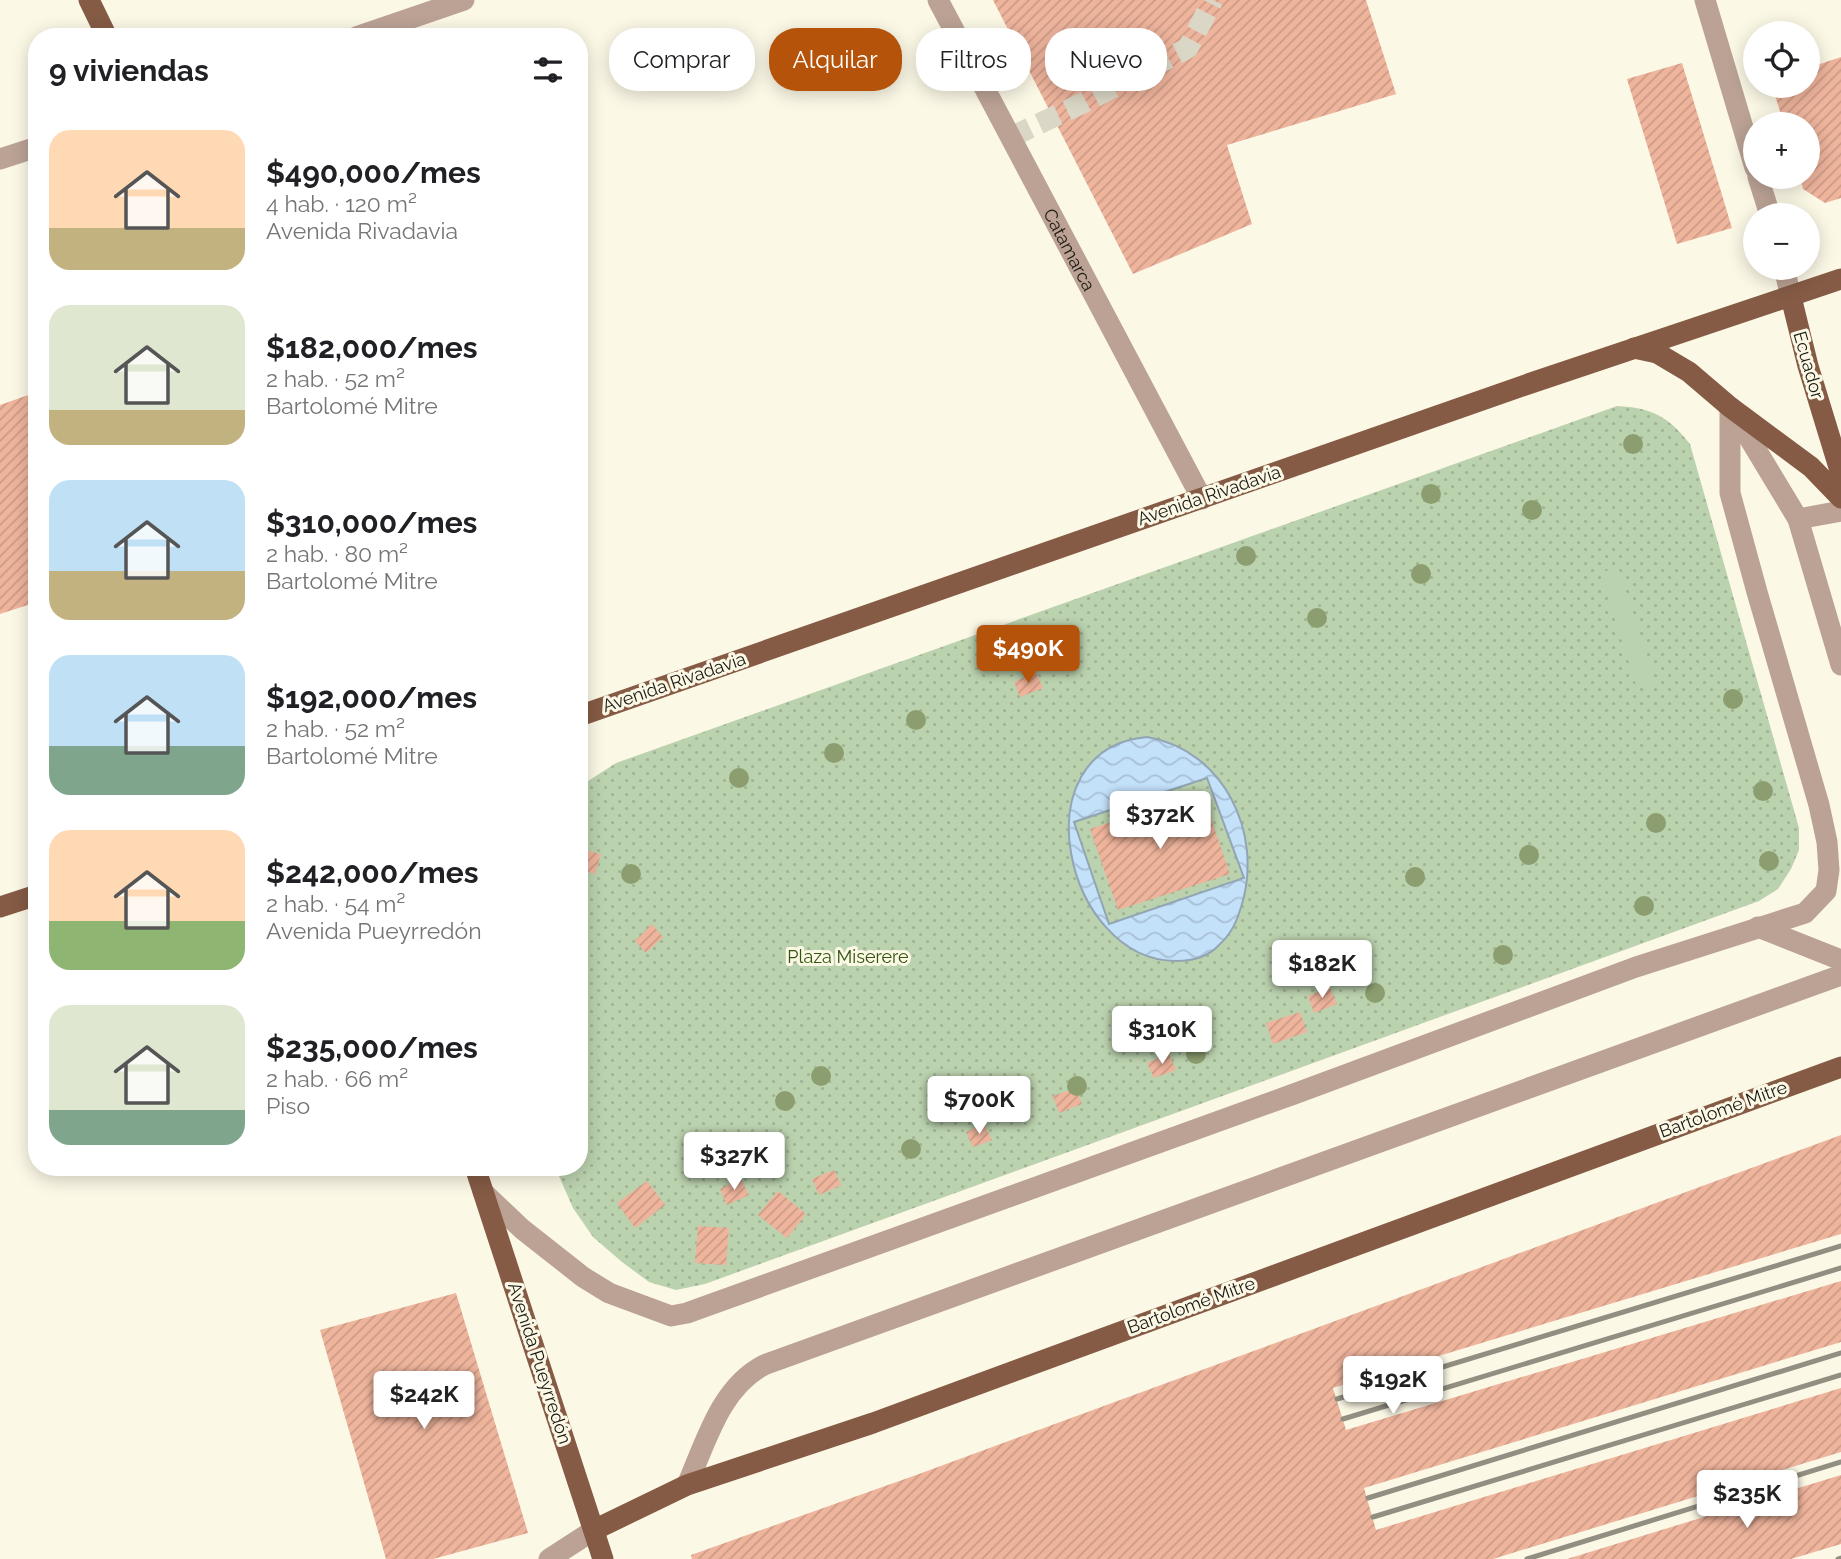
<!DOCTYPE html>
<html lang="es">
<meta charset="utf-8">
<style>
body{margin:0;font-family:Raleway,sans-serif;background:#f2f2f2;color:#202124;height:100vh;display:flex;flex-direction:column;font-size:26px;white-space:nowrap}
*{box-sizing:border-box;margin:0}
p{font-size:23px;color:#757577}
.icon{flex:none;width:38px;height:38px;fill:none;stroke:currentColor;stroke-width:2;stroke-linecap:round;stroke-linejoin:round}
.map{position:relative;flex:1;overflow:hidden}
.details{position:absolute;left:28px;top:28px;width:560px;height:1148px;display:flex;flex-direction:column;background:#fff;border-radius:28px;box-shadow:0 4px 18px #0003}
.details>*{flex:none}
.banner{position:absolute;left:609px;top:28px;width:665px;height:63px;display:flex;gap:14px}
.fabs{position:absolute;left:1743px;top:21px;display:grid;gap:14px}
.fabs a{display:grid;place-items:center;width:77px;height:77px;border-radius:50%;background:#fff;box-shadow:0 4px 18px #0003;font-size:35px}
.price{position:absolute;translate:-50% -60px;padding:0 16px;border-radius:7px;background:#fff;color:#222;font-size:23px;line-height:46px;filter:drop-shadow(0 2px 4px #0008)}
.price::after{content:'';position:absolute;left:50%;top:42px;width:21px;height:16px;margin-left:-10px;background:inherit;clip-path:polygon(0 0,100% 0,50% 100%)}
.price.selected{background:#b45309;color:#fff}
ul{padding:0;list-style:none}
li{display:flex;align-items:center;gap:21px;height:175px;padding:0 21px}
li span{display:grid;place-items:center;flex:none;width:196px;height:140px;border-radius:21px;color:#555}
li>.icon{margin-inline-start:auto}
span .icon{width:84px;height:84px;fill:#fffc;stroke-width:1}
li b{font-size:30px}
h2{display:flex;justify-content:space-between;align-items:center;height:84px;padding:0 21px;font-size:30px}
.tag{padding:0 24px;border-radius:28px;background:#fff;box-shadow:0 4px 18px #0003;font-size:24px;line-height:63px}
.tag.selected{background:#b45309;color:#fff}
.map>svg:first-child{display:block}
.park{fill:url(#park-dots)}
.garden{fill:#bbd2ae}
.water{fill:url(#water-waves);stroke:#91a5b5;stroke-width:2;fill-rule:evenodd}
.building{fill:url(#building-hatch)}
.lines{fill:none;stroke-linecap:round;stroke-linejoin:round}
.minor-tunnel{stroke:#dad7c6;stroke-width:21;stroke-dasharray:21 10;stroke-linecap:butt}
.minor{stroke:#bba295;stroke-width:21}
.major{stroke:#855b45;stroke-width:21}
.rail{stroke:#928f82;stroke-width:5}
.tree{fill:#8c9e6f}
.labels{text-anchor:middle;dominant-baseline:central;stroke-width:6;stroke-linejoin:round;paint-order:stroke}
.street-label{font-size:18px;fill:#1b1913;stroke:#fcf8e6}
.park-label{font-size:18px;fill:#30550e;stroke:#fcf8e6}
</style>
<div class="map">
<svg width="1841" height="1559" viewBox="0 0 1841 1559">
<defs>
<pattern id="park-dots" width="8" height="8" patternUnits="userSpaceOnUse" patternTransform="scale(1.75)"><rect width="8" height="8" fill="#bbd2ae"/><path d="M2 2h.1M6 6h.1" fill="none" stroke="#a0b495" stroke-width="1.8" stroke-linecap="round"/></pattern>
<pattern id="water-waves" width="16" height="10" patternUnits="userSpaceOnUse" patternTransform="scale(1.75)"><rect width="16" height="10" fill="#c4e1fa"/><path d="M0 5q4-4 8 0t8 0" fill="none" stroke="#a8c0d5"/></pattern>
<pattern id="building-hatch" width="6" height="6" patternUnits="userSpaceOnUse" patternTransform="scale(1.75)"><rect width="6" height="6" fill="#efb49c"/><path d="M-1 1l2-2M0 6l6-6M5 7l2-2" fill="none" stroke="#cc9a86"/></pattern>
</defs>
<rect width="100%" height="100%" fill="#fcf8e6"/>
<path class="park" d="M1617 406C1652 408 1668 416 1690 444L1799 828V850L1791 869 1778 889 1759 901 705 1284 676 1290 649 1282 622 1262 593 1237 573 1208 555 1167H579V787L582 785 616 763Z"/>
<path class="garden" d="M1618 567 1656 682 1637 688 1600 573Z"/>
<path class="water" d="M1147 737C1224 750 1263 833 1242 904 1237 921 1232 933 1219 945 1208 957 1191 961 1176 961 1065 961 1017 749 1147 737ZM1207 778 1244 878 1109 924 1074 822Z"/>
<g class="building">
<path d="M993 0H1366L1396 94 1227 145 1252 224 1133 274Z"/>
<path d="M1841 57V198L1825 203 1803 189 1800 177H1808V124H1784L1772 86H1808V68Z"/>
<path d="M1682 63 1732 228 1677 244 1627 79Z"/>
<path d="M34 393 37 400V602L0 614V405Z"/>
<path d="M1036 672 1043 688 1020 697 1014 682Z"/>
<path d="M1202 792 1230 874 1118 910 1090 829Z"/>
<path d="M585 850 601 854 595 874 581 870Z"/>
<path d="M652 924 663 937 646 953 635 941Z"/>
<path d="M1330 988 1337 1004 1314 1013 1308 996Z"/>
<path d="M1300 1012 1307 1032 1273 1044 1266 1023Z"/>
<path d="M1169 1054 1176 1070 1154 1078 1147 1063Z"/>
<path d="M1076 1088 1082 1104 1059 1113 1053 1096Z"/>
<path d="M984 1124 992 1140 973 1147 966 1132Z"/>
<path d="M1841 1135V1234L1333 1388 1346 1430 1841 1281V1342L1364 1488 1376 1530 1841 1388V1452L1493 1559H692L691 1555 919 1474Z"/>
<path d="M834 1170 841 1185 819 1195 812 1179Z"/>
<path d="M741 1179 749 1195 727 1205 720 1189Z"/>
<path d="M647 1181 665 1205 635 1228 617 1203Z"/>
<path d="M778 1191 806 1214 787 1238 758 1215Z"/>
<path d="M698 1226 729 1228 726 1265 695 1263Z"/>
<path d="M456 1293 528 1533 433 1559H386L320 1330Z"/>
<path d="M1841 1475V1544L1791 1559H1567Z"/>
</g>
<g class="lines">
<path class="minor-tunnel" d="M1011 137 1085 102 1188 48 1213 0"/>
<g class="minor">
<path id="s1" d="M938 0 1202 499"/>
<path d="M1705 0 1755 168"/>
<path d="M356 37 464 0"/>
<path d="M0 159 37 147"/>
<path d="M1758 177 1770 215"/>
<path d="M1784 268 1791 297"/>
<path d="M1731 408 1798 519 1841 665"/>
<path d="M1798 519 1841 511"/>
<path d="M1758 927 1841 960"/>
<path d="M483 1192 522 1229 583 1277 609 1293 671 1316 687 1313 1294 1094 1636 967 1805 913 1826 891 1829 870 1827 842 1819 805 1757 592 1730 493V407"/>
<path d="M687 1485C706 1442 720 1388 764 1365L1841 975"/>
<path d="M549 1559 594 1530"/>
</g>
<g class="major">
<path d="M89 0 107 37"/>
<path d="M1791 297 1808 366 1841 474"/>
<path d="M1634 348 1657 353 1689 372 1730 407 1811 467 1841 498"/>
<path d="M579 716 1531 383 1841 279"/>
<path d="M0 907 37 895"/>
<path d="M475 1167 603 1559"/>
<path d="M594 1530 687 1485 873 1423 1841 1067"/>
</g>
<g class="rail">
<path d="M1337 1399 1841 1246"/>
<path d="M1343 1419 1841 1268"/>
<path d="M1368 1498 1841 1353"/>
<path d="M1373 1517 1841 1375"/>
<path d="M1527 1559 1841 1462"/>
<path d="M1838 1559 1841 1558"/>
</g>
</g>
<g class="tree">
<circle cx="1633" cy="444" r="10"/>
<circle cx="1431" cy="494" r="10"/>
<circle cx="1532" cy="510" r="10"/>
<circle cx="1246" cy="556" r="10"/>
<circle cx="1421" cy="574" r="10"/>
<circle cx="1317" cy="618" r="10"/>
<circle cx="1733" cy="699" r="10"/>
<circle cx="916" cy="720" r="10"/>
<circle cx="834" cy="753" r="10"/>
<circle cx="739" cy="778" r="10"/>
<circle cx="1763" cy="791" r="10"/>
<circle cx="1656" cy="823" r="10"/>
<circle cx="1529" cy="855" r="10"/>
<circle cx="1769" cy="861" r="10"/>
<circle cx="631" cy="874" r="10"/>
<circle cx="1415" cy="877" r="10"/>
<circle cx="1644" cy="906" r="10"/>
<circle cx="1503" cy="955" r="10"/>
<circle cx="1375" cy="993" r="10"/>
<circle cx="1196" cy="1054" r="10"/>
<circle cx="821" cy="1076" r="10"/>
<circle cx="1077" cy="1086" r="10"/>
<circle cx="785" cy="1101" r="10"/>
<circle cx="911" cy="1149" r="10"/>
</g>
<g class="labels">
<g class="street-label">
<text stroke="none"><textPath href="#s1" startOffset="282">Catamarca</textPath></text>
<text transform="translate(1809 365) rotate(74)">Ecuador</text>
<text transform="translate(1209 495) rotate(-19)">Avenida Rivadavia</text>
<text transform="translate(674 682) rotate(-19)">Avenida Rivadavia</text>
<text transform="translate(1723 1109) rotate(-20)">Bartolomé Mitre</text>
<text transform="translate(1191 1305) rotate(-20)">Bartolomé Mitre</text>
<text transform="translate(540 1363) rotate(72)">Avenida Pueyrredón</text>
</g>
<g class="park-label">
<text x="848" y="956">Plaza Miserere</text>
</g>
</g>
</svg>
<div class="fabs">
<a><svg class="icon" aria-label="locate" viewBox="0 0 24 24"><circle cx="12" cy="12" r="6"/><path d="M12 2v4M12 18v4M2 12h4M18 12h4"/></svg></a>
<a>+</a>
<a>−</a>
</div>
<b class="price selected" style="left:1028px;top:685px">$490K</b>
<b class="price" style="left:1160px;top:851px">$372K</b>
<b class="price" style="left:1322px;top:1000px">$182K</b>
<b class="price" style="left:1162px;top:1066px">$310K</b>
<b class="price" style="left:979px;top:1136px">$700K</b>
<b class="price" style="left:734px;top:1192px">$327K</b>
<b class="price" style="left:1393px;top:1416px">$192K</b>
<b class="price" style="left:424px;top:1431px">$242K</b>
<b class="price" style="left:1747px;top:1530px">$235K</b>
<div class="banner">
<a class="tag">Comprar</a>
<a class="tag selected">Alquilar</a>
<a class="tag">Filtros</a>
<a class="tag">Nuevo</a>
</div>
<section class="details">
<h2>9 viviendas<svg class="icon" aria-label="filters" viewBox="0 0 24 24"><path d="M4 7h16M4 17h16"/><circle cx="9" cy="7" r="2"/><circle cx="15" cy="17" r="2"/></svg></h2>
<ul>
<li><span style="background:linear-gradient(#ffd9b3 70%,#c2b280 0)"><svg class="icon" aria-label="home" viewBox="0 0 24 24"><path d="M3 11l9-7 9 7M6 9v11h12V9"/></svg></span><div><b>$490,000/mes</b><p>4 hab. · 120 m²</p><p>Avenida Rivadavia</p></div></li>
<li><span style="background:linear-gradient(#dfe7d0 75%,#c2b280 0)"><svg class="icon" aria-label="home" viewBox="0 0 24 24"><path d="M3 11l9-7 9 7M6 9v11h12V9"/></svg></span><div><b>$182,000/mes</b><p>2 hab. · 52 m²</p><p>Bartolomé Mitre</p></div></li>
<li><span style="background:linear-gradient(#bfe0f5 65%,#c2b280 0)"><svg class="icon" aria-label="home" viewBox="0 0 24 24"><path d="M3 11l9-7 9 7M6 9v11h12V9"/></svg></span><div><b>$310,000/mes</b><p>2 hab. · 80 m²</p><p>Bartolomé Mitre</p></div></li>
<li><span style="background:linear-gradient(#bfe0f5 65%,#7fa58c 0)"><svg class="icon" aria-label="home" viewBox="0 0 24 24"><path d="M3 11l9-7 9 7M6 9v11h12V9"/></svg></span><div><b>$192,000/mes</b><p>2 hab. · 52 m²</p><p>Bartolomé Mitre</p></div></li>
<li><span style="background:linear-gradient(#ffd9b3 65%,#8fb573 0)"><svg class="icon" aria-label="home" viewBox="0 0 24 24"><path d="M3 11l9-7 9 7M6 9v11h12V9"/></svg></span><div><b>$242,000/mes</b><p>2 hab. · 54 m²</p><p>Avenida Pueyrredón</p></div></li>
<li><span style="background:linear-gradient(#dfe7d0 75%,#7fa58c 0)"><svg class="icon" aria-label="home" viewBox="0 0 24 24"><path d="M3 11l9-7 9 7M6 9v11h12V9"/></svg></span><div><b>$235,000/mes</b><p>2 hab. · 66 m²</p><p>Piso</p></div></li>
</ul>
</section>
</div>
